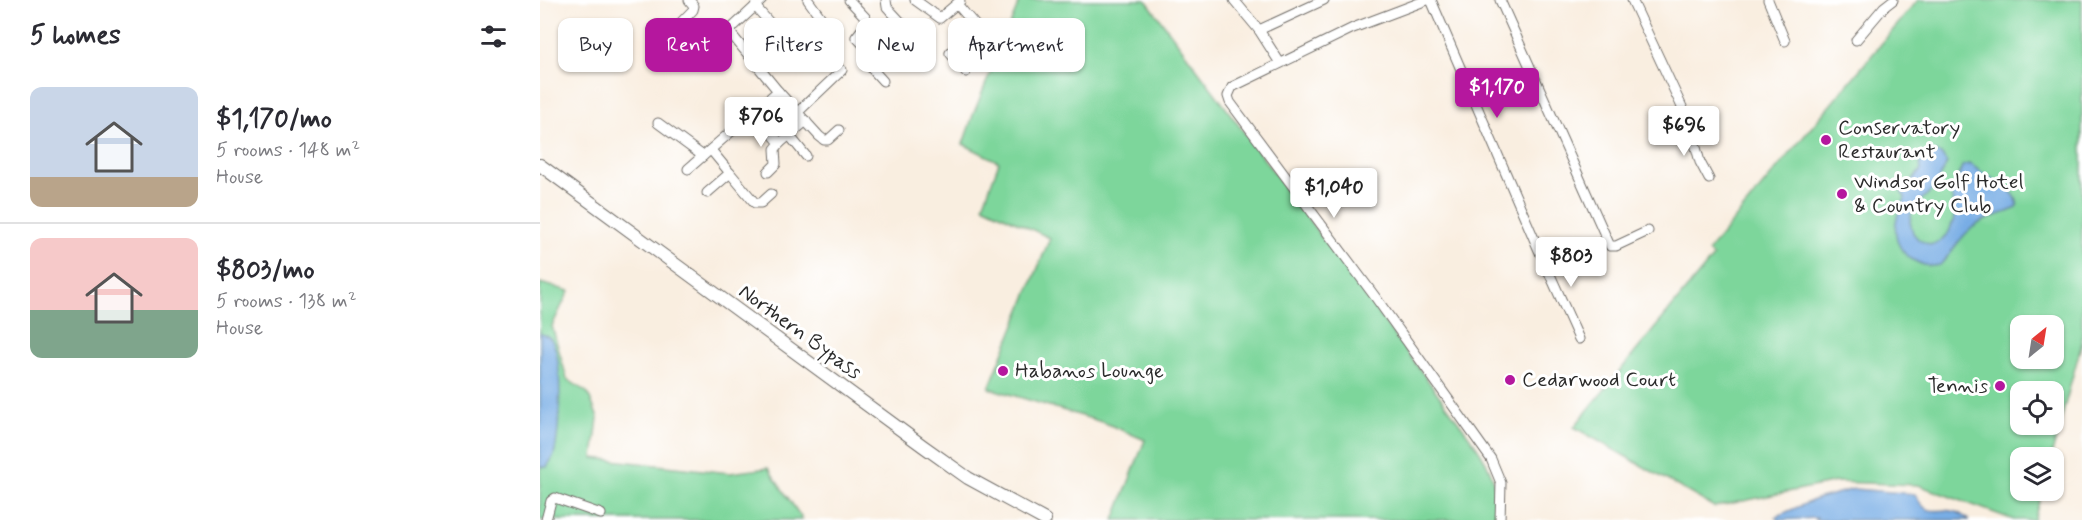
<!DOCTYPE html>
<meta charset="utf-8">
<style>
body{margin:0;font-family:Mynerve,sans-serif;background:#f2f2f3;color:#2b2b33;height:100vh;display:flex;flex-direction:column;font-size:22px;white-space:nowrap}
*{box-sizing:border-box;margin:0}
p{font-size:20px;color:#7c7c81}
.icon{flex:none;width:33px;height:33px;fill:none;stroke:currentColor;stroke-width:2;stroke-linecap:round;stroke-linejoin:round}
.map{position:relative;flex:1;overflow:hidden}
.panel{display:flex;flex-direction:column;background:#fff;width:540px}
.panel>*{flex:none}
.top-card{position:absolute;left:18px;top:18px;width:570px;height:54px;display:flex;gap:12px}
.needle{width:39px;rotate:30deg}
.fabs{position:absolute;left:1470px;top:315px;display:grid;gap:12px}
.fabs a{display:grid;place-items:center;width:54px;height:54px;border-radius:12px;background:#fff;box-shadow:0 2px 4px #0004;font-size:30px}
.price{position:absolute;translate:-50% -51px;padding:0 14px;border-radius:6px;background:#fff;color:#222;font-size:20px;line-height:39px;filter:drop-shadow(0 2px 3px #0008)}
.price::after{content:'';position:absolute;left:50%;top:36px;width:18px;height:14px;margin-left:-9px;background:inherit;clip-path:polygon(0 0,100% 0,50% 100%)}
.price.selected{background:#b5179e;color:#fff}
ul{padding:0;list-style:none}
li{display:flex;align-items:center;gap:18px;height:150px;padding:0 30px}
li+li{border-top:2px solid #e1e1e2}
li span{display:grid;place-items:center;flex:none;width:168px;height:120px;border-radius:12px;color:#555}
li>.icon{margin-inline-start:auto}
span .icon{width:72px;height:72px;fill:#fffc;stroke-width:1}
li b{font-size:26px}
h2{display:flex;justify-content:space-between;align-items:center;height:72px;padding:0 30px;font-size:26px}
.chip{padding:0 21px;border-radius:12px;background:#fff;box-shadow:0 2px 4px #0004;font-size:21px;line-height:54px}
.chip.selected{background:#b5179e;color:#fff}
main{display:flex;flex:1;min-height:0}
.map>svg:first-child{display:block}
.green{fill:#7dd69b;stroke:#548063;stroke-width:1.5;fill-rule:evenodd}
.water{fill:#78ade5;stroke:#526c88;stroke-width:1.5}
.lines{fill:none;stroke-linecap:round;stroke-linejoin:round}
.minor-casing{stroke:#736f6a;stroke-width:11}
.major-casing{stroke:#736f6a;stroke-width:14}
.minor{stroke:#fff;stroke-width:9}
.major{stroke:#fff;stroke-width:12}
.poi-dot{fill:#b5179e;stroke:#fff;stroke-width:2}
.labels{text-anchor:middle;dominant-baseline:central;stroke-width:6;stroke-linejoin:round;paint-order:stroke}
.poi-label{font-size:21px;fill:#2b2b2b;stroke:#fff;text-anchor:start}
.street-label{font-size:21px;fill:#2b2b2b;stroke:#fff}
</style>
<main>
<section class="panel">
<h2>5 homes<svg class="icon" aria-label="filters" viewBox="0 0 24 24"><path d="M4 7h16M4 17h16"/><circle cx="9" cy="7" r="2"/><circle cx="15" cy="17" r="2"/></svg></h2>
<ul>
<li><span style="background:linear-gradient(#c9d6e8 75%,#b9a48a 0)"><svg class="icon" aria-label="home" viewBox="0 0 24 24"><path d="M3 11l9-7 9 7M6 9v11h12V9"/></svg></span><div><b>$1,170/mo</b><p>5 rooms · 148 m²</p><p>House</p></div></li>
<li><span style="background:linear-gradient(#f6c9c9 60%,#7fa58c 0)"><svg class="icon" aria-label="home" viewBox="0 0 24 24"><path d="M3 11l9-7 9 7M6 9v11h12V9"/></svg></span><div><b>$803/mo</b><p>5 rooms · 138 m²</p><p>House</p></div></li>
</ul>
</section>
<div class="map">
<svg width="1542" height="520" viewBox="0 0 1542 520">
<rect width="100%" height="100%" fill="#fff"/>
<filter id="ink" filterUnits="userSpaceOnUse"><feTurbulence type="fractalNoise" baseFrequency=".0167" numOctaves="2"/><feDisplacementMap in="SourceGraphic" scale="12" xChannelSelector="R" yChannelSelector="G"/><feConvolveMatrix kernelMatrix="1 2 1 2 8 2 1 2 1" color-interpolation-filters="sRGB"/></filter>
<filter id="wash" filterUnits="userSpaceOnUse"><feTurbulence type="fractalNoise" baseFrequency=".008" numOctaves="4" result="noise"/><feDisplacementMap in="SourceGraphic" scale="24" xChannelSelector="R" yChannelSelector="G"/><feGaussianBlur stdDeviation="1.35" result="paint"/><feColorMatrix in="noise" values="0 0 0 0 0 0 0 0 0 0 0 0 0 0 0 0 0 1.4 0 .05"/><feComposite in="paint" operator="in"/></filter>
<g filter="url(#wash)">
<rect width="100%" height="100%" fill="#f9eee0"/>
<g class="green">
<path d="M480 0H606L935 444C953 471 958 486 955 520H574L605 440 565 423 449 388 510 238 443 206 459 162 423 144 433 115Z"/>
<path d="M1378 0H1542V342L1511 457 1480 458V490L1502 491 1494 520H1474L1378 485 1296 482 1174 507 1034 427 1173 257 1168 251ZM1480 326H1514V358H1480ZM1480 392H1514V424H1480Z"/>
<path d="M0 283 29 291 12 326 27 379 48 393 58 418 53 458 190 473 228 468 263 520H0Z"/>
</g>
<g class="water">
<path d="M1391 151 1401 154 1407 163 1396 186 1372 209 1370 222 1373 233 1379 240 1390 245 1399 242 1409 232 1414 218 1412 196 1422 166 1428 164 1432 165C1445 177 1482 189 1477 208 1462 215 1445 217 1432 228 1419 238 1412 253 1400 265 1389 267 1384 266 1373 260 1357 251 1352 232 1358 214 1360 208 1364 204 1365 197L1361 192 1381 170 1379 157Z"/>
<path d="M0 333C3 335 6 335 9 337 25 351 20 434 14 454 13 458 9 463 7 467H0Z"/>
<path d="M1314 489 1375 494C1387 520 1397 506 1417 512 1421 514 1426 518 1430 520H1276L1277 518 1238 520 1235 517 1276 499Z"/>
</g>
</g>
<g filter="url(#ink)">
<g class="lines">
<g class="minor-casing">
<g id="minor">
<path d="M222 0 193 27 191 31 192 35 238 91 279 136 284 140H288L299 130"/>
<path d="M268 0 287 26"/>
<path d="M309 0 326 18 327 23 316 37 338 60 332 69 343 81"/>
<path d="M346 0 347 7 373 35"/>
<path d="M375 0 400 18 420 1"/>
<path d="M694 0 719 30 740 63"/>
<path d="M887 0 813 28 692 87 688 96 690 102 836 298 951 459 961 483 960 520"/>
<path d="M891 0 998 248 1039 339"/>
<path d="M960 0 1070 246H1076L1108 231"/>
<path d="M1092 0 1149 122 1160 162 1169 179"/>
<path d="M1228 0 1245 41"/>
<path d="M417 4 435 25 410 53 426 72"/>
<path d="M215 6 255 52"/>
<path d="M719 30 784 0"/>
<path d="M1316 40 1344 7 1353 0"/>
<path d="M119 45 153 10 154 6 149 0"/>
<path d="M258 112 302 70"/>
<path d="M214 113 240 143 266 121"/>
<path d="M118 123 163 156"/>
<path d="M249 135 266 156"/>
<path d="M148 169 238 91"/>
<path d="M228 172 236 164 235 149 240 143"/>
<path d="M190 173 215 203H221L231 194"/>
<path d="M167 193 190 173 171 150"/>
<path d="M6 520 11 501 15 498 61 514"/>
</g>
</g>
<g class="major-casing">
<path id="major" d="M0 165 383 446 428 478 505 520"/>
</g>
<use href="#minor" class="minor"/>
<use href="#major" class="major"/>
</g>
</g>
<g class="poi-dot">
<circle cx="1286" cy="140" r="6"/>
<circle cx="1302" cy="194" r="6"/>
<circle cx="463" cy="371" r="6"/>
<circle cx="970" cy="380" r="6"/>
<circle cx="1460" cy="386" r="6"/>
</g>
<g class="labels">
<g class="poi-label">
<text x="1298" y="128">Conservatory<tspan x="1298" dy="24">Restaurant</tspan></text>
<text x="1314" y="182">Windsor Golf Hotel<tspan x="1314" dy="24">&amp; Country Club</tspan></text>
<text x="475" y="371">Habanos Lounge</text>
<text x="982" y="380">Cedarwood Court</text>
<text x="1448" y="386" text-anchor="end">Tennis</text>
</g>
<g class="street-label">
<text transform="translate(260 332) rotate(36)">Northern Bypass</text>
</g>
</g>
</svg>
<div class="fabs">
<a><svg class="needle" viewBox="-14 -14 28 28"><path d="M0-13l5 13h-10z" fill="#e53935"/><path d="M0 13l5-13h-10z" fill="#7c7c81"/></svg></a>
<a><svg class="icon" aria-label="locate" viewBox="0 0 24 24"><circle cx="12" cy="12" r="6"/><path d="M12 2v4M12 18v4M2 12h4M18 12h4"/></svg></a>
<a><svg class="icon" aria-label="layers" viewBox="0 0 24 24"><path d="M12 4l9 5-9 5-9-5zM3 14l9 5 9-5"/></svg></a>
</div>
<b class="price selected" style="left:957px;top:119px">$1,170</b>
<b class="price" style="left:221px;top:148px">$706</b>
<b class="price" style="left:1144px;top:157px">$696</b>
<b class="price" style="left:794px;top:219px">$1,040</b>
<b class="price" style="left:1031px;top:288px">$803</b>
<div class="top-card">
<a class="chip">Buy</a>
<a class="chip selected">Rent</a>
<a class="chip">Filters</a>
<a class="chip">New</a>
<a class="chip">Apartment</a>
</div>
</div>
</main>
